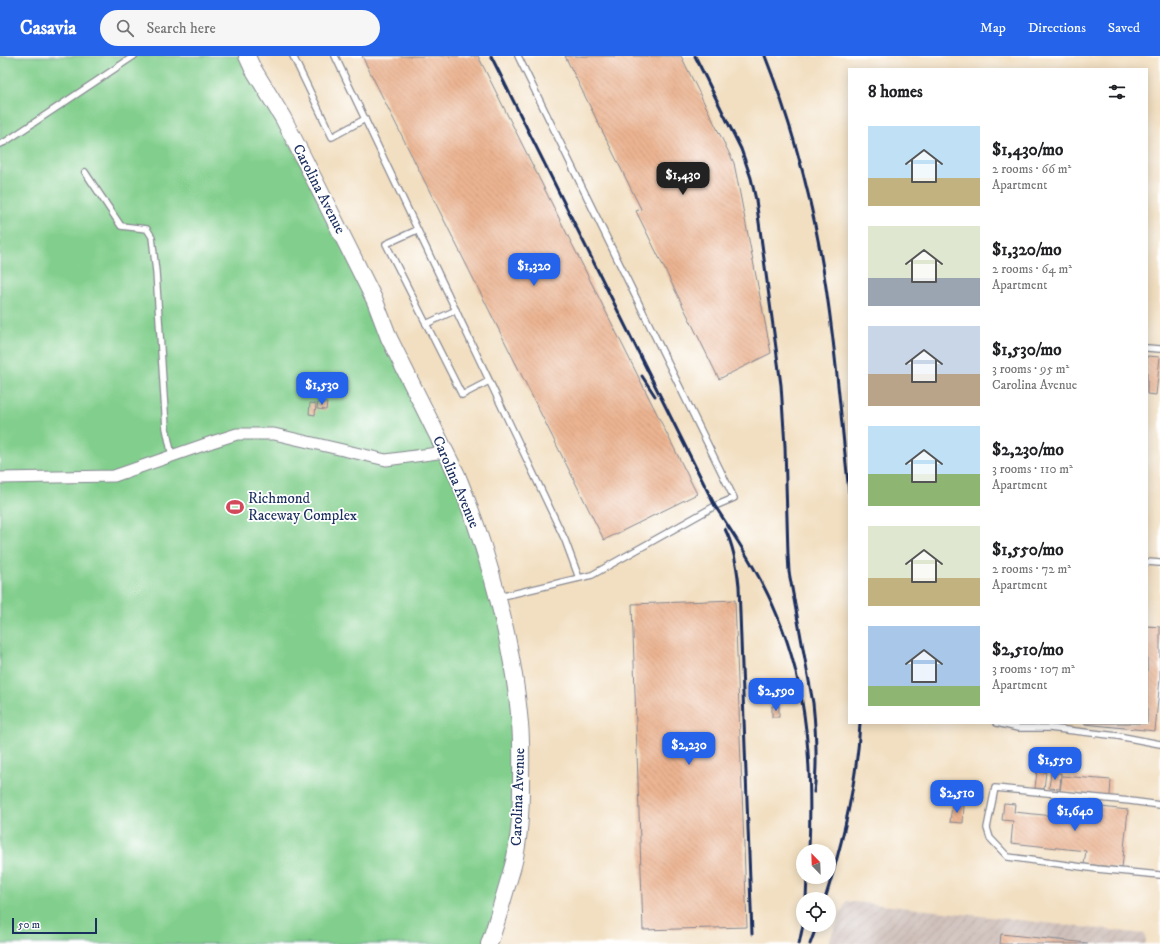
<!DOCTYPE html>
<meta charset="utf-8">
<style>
body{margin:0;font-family:"IM FELL DW Pica",serif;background:#f6f6f6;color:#202124;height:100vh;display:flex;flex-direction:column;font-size:15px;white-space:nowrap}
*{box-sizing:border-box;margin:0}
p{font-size:13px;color:#757577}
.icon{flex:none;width:22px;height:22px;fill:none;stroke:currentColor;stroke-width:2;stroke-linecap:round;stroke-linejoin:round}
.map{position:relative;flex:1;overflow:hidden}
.side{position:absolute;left:848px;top:12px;width:300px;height:656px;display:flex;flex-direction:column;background:#fff;border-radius:0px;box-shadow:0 2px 10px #0003}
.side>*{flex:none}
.needle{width:26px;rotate:337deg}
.controls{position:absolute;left:796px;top:788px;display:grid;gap:8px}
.controls a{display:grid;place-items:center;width:40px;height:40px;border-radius:50%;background:#fff;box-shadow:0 2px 10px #0003;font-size:20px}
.scale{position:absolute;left:12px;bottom:10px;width:85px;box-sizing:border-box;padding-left:4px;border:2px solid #1b2f5e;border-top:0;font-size:11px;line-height:14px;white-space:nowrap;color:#1b2f5e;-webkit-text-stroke:3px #fff;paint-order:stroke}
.price{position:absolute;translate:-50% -34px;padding:0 9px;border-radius:8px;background:#2563eb;color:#fff;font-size:13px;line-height:26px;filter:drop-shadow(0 1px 2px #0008)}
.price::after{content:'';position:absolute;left:50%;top:24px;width:12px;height:9px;margin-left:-6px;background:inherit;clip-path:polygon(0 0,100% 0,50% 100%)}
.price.current{background:#222;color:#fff}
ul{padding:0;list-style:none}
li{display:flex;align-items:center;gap:12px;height:100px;padding:0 20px}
li span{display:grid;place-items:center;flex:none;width:112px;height:80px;border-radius:0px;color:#555}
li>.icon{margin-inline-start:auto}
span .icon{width:48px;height:48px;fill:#fffc;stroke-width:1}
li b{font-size:17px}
h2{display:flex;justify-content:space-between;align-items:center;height:48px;padding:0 20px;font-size:17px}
header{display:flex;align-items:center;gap:24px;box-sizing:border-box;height:56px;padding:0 20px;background:#2563eb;color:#fff}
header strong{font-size:19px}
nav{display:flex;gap:22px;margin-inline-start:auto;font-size:14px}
.search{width:280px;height:36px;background:#f6f6f6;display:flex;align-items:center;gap:10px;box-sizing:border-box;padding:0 14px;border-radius:22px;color:#757577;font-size:15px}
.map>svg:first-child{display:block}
.industrial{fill:url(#industrial-furrows)}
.pitch{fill:#82cf8d;stroke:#4e7f76}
.building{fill:url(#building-back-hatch)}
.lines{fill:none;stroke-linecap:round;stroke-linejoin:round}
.lane-casing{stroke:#868790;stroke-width:8}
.street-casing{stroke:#868790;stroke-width:13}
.secondary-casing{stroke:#868790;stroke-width:18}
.lane{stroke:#fff;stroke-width:5.5}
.street{stroke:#fff;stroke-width:11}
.secondary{stroke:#fff;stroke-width:16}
.rail{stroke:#1b2f5e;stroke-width:3}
.labels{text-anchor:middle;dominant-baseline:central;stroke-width:3.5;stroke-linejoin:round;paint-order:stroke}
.street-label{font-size:15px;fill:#1b2f5e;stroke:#fff}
.poi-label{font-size:15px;fill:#1b2f5e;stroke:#fff;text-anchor:start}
</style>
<header>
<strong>Casavia</strong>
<div class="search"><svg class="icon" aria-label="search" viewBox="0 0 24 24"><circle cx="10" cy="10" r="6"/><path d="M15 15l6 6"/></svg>Search here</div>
<nav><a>Map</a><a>Directions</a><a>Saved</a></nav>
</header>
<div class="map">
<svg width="1160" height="888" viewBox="0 0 1160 888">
<defs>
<pattern id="industrial-furrows" width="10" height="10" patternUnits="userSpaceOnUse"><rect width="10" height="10" fill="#cfc0ba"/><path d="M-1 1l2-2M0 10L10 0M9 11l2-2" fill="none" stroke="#b1a5a2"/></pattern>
<pattern id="building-back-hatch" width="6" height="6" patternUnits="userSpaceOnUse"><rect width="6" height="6" fill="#ebb390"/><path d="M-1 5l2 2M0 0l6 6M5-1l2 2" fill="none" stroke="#c99a7f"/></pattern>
</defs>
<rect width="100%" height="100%" fill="#fff"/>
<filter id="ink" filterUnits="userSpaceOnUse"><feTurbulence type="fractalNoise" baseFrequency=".025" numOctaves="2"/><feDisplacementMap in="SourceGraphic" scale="8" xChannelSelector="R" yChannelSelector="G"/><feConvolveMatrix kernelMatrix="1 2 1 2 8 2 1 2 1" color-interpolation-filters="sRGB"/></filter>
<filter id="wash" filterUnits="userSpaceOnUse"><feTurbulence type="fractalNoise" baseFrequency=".012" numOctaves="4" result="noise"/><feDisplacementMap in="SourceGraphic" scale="16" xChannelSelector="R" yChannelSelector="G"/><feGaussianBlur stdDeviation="0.9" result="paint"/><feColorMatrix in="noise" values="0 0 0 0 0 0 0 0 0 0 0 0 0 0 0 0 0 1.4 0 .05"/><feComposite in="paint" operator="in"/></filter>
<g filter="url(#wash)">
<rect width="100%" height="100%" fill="#f2dfc1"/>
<path class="industrial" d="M846 845 1145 878 1146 888H828Z"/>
<path class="pitch" d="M0 0H247L445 396 506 579 521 742 489 888H0Z"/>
<g id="blocks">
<g class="building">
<path d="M362 0H478L697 438 604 484Z"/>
<path d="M565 0H681L734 107 771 297 719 323 636 155 641 153Z"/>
<path d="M1147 300 1160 301 1156 339 1147 338Z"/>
<path d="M318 346 327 347 326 354 317 353Z"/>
<path d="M310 347 316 348 315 359 309 358Z"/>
<path d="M735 544 747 871 643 874 632 548Z"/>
<path d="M1147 570 1160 571V623L1155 675 1084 668V667H1147Z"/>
<rect x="772" y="650" width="7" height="11"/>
<path d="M1037 715 1046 716 1044 733 1035 732Z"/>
<path d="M1051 717H1061L1060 733 1049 732Z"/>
<path d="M1062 720 1111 724 1110 740 1060 735Z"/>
<path d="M1004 747 1015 748 1014 756 1073 762 1074 748 1128 754 1122 812 1084 808 1086 795 1011 787 1013 765 1002 764Z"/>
<path d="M952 749 964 750 963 767 950 766Z"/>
<path d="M1001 878 1088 887V888H1000Z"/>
</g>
</g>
</g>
<g filter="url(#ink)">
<use href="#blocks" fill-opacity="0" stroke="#868790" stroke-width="1"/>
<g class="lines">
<g class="lane-casing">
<g id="lane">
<path d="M293 0 332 81 365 63"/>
<path d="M335 0 565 484 579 522"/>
<path d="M0 88 5 86 134 0"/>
<path d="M85 116 121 170 147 173 152 181 156 216 166 372 172 400"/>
<path d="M417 174 386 188 462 339 489 325"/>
<path d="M426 268 456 254"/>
<path d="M1147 292 1160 293"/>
<path d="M1147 506 1160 507"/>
<path d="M499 541 592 519 715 450 734 442 518 0"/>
<path d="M997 667 1018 672H1049L1118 680 1160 688"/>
<path d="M1160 749 1130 745 995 732 987 772 990 782 1008 801 1097 813 1160 819"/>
</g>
</g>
<g class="street-casing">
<path id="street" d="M0 422 114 420 212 386 237 378H274L386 404 445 396"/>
</g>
<g class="secondary-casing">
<path id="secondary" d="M247 0 252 11 283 62 304 103 375 245 389 282 457 419C488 494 513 586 520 668 522 688 521 708 521 728 521 752 520 777 515 801 513 811 510 820 507 830 501 850 496 869 489 888"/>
</g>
<use href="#lane" class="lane"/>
<use href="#street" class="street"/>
<use href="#secondary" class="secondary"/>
<g class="rail">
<path d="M491 0 715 450C738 485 761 520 777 559 809 634 812 715 809 795"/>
<path d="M695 0 741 93 751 122 756 144 781 329 785 390 788 498 789 516 813 647C816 676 818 706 814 736"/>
<path d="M765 0C789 61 807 125 819 189 834 271 840 354 849 436"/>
<path d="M642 320 655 340"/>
<path d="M725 473C734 491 737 510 739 530L752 878"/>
<path d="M806 843 807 821"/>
<path d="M825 843C843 786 857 726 860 667"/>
<path d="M799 888 803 869"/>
<path d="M810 888 817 869"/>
</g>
</g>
</g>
<defs>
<g id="stadium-bare" transform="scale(1.38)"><path d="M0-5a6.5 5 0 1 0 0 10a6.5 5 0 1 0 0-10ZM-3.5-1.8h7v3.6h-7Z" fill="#d1495b" stroke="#fff" stroke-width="2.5" paint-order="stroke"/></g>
</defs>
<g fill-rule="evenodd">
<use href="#stadium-bare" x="235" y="451"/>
</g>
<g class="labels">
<g class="street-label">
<text transform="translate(319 133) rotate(63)">Carolina Avenue</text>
<text transform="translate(456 426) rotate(67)">Carolina Avenue</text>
<text transform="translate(518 741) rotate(-88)">Carolina Avenue</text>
</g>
<g class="poi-label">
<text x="248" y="442">Richmond<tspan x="248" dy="17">Raceway Complex</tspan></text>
</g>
</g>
</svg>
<div class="controls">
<a><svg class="needle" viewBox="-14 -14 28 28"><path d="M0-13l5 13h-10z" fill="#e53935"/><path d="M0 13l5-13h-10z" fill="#757577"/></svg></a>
<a><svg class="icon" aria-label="locate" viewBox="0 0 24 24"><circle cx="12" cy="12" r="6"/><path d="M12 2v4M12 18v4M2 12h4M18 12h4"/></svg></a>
</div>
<div class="scale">50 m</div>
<b class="price current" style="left:683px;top:140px">$1,430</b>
<b class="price" style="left:534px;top:231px">$1,320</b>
<b class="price" style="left:322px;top:350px">$1,530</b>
<b class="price" style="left:776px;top:656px">$2,590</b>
<b class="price" style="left:689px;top:710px">$2,230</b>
<b class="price" style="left:1055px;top:725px">$1,550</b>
<b class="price" style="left:957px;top:758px">$2,510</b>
<b class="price" style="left:1075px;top:776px">$1,640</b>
<section class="side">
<h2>8 homes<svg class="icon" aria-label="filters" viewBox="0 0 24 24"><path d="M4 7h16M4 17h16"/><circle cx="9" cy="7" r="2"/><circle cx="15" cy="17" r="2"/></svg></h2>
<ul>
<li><span style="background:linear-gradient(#bfe0f5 65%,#c2b280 0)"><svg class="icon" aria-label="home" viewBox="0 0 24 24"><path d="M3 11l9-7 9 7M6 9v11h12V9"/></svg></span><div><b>$1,430/mo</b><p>2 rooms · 66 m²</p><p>Apartment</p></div></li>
<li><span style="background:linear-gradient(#dfe7d0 65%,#9aa5b1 0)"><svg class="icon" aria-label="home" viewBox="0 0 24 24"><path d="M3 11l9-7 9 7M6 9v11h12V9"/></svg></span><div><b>$1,320/mo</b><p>2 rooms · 64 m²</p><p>Apartment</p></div></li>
<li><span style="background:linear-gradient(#c9d6e8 60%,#b9a48a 0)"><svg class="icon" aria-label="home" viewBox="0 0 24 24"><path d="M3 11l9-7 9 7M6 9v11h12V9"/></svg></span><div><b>$1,530/mo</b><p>3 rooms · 95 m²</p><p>Carolina Avenue</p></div></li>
<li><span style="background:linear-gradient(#bfe0f5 60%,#8fb573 0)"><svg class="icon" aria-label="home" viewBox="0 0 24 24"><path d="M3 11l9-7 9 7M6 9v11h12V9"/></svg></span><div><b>$2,230/mo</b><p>3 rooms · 110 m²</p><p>Apartment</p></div></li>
<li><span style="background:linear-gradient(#dfe7d0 65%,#c2b280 0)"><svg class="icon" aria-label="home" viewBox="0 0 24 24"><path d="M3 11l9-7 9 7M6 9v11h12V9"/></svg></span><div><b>$1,550/mo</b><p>2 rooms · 72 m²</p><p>Apartment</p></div></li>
<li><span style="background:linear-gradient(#a9c7e8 75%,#8fb573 0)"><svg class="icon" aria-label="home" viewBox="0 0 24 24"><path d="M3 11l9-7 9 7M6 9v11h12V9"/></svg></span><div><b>$2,510/mo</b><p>3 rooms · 107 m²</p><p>Apartment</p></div></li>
</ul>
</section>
</div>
